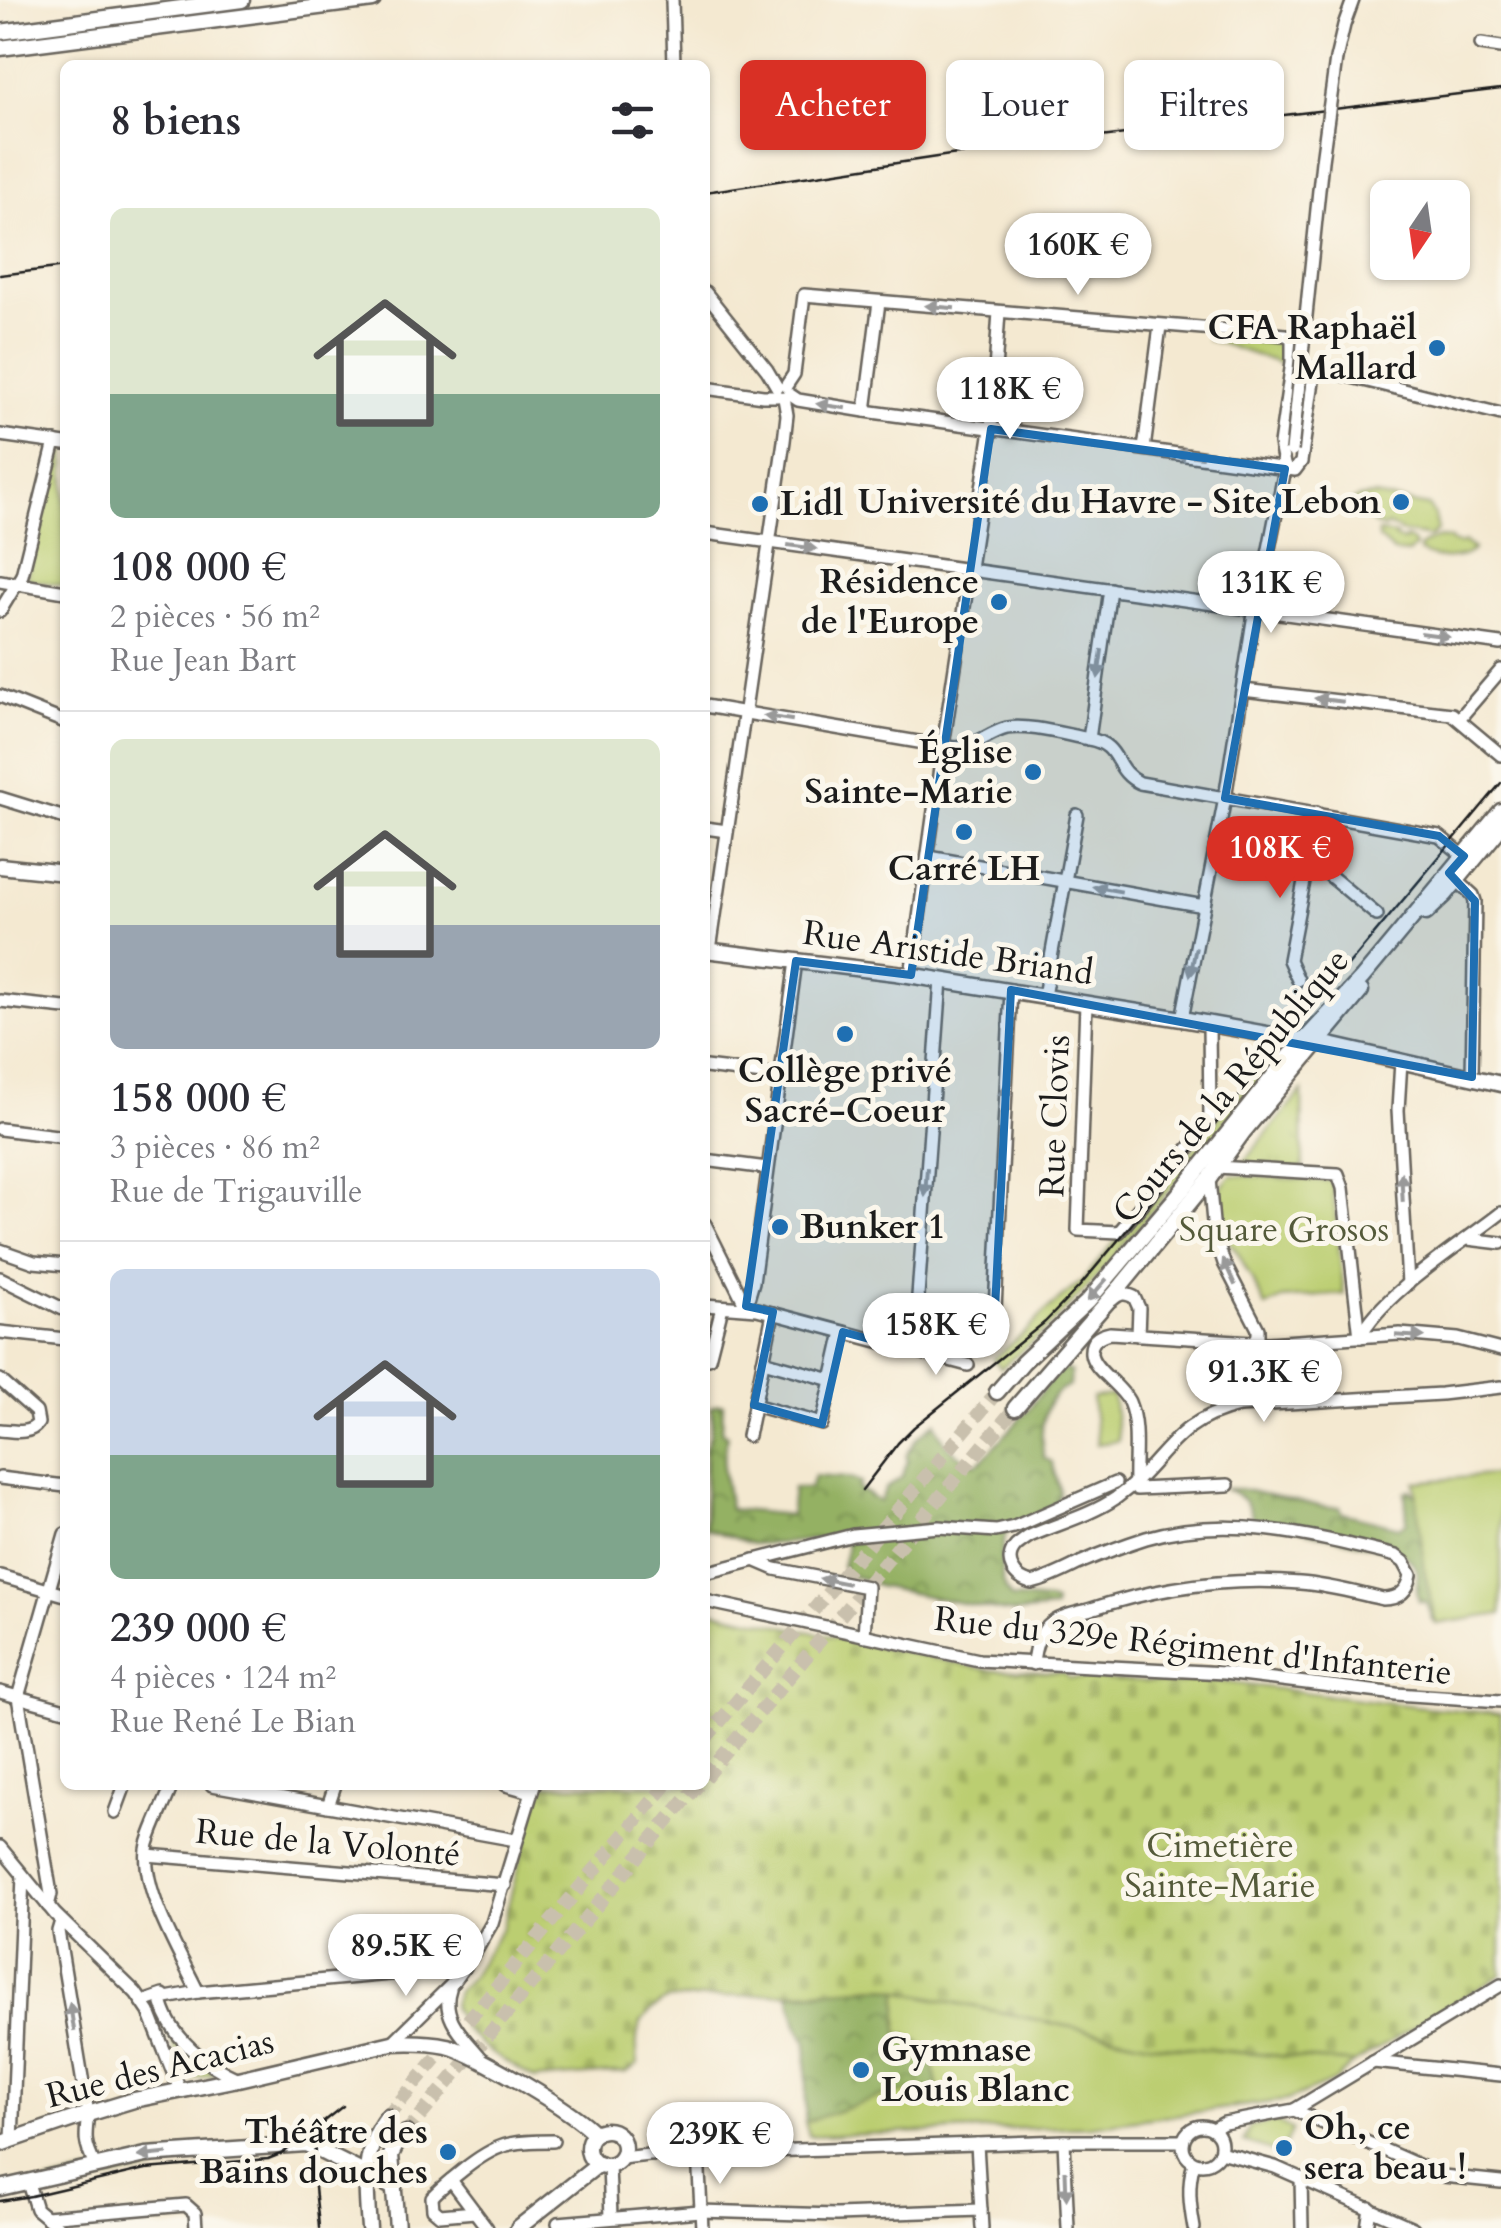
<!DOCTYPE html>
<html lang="fr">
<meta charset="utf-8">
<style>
body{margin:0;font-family:Cardo,serif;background:#f7f7f7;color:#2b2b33;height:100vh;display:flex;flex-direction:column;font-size:38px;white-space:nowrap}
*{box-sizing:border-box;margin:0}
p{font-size:32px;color:#7c7c81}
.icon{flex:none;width:55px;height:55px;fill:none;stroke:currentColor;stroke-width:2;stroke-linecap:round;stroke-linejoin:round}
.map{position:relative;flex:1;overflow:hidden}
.details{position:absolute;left:60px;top:60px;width:650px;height:1730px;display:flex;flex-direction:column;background:#fff;border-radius:15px;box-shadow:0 2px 8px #0004}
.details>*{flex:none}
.banner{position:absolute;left:740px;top:60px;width:610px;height:90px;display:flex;gap:20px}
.needle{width:65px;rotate:193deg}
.controls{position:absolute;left:1370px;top:180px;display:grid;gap:20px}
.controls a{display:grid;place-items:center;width:100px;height:100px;border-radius:15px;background:#fff;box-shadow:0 2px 8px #0004;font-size:50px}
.price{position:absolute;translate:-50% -85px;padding:0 22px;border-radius:35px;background:#fff;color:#222;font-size:32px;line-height:65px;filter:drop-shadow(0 2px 5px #0008)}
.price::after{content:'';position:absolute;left:50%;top:60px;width:30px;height:22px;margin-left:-15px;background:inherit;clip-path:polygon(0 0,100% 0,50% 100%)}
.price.current{background:#d93025;color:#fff}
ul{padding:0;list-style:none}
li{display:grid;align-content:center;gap:20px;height:530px;padding:0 50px}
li+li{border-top:2px solid #e1e1e2}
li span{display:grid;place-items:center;height:310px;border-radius:15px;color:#555}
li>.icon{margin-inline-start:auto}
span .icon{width:180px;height:180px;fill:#fffc;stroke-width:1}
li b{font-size:42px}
h2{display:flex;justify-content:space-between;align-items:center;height:120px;padding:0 50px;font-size:42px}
.pill{padding:0 35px;border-radius:15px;background:#fff;box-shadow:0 2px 8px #0004;font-size:35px;line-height:90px}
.pill.current{background:#d93025;color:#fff}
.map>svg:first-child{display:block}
.grass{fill:url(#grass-tufts);stroke:#6c7546;stroke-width:2.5}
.forest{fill:url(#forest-crowns);stroke:#586640;stroke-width:2.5}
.cemetery{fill:url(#cemetery-stones);stroke:#6c7546;stroke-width:2.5}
.green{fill:#bbce71;stroke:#6c7546;stroke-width:2.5}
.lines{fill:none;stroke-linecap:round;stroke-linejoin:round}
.major-tunnel{stroke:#c9c0ad;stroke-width:14;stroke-dasharray:14 7;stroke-linecap:butt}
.minor-casing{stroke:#68645b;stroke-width:16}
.major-casing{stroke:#68645b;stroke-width:19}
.minor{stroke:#fff;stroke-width:11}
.major{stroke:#fff;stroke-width:14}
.tram{stroke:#1c1c1c;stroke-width:2.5}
.rail{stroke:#1c1c1c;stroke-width:2.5}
.minor-bridge-casing{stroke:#68645b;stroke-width:16;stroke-linecap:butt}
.minor-bridge{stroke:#fff;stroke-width:11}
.oneway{fill:#999}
.marked{fill:#1f6fb2;fill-opacity:0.2;stroke:#1f6fb2;stroke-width:8;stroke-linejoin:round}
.poi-dot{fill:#1f6fb2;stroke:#fbf7ec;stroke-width:4}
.labels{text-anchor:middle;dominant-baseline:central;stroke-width:10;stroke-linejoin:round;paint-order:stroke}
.poi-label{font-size:35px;font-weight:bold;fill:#1c1c1c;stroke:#fbf7ec;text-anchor:end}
.street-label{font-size:35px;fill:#1c1c1c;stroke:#fbf7ec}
.park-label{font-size:35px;fill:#545a3a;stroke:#fbf7ec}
</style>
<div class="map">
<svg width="1501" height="2228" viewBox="0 0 1501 2228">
<defs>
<pattern id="grass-tufts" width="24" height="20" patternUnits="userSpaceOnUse" patternTransform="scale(2.5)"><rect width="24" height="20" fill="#bbce71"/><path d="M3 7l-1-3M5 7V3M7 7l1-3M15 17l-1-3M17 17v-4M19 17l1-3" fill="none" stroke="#a0b061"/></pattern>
<pattern id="forest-crowns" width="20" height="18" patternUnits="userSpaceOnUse" patternTransform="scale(2.5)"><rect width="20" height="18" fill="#94b163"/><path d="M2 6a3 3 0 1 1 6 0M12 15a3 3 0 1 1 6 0" fill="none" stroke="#788f51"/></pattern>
<pattern id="cemetery-stones" width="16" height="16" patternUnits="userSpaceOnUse" patternTransform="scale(2.5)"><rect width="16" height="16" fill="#bbce71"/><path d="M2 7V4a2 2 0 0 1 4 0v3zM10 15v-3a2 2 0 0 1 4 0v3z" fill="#a0b061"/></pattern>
</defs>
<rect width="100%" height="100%" fill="#fbf7ec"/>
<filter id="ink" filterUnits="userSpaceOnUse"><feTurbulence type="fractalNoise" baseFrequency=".01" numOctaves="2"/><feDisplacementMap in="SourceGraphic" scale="20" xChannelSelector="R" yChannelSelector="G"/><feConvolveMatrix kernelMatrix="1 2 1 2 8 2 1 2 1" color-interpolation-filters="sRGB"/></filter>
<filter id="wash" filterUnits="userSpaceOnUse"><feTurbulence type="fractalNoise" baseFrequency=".0048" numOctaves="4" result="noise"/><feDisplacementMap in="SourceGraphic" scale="40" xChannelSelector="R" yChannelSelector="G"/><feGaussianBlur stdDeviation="2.25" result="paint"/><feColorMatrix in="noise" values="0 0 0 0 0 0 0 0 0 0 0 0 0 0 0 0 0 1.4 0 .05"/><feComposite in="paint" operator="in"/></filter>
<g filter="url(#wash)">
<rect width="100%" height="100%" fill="#f4e9d1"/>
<g class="grass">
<path d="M1209 337 1283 343 1285 344 1282 364 1207 339Z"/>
<path d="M1375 496 1428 506 1435 516 1438 530 1430 537 1400 532V530L1387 525 1385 528 1376 525 1352 509 1351 502 1357 498Z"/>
<path d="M1378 532 1396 535 1395 538 1404 541 1406 538 1413 542 1415 547 1408 553 1393 552 1378 538Z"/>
<path d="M1439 538 1451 539V542L1460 544 1464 542 1474 549C1461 562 1436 560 1420 552L1419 548 1426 542Z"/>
<path d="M1269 1058 1274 1065 1090 1285 1044 1332 1001 1368 993 1359 1028 1330 1046 1311 1081 1282Z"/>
<path d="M1302 1091 1303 1169 1240 1166Z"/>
<path d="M169 2033 195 2059 216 2075 191 2079 185 2077Z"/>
<path d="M1276 2122 1292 2130 1280 2154 1244 2142 1250 2126Z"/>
<path d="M162 2157V2161L154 2162 155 2171 126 2175 36 2198 37 2188 41 2185Z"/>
</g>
<g class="forest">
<path d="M1064 1369 1071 1372 1070 1386C1069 1386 1056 1393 1056 1394 1040 1409 1040 1438 1044 1458L1052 1462C1053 1478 1065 1488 1056 1503L1006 1533C1000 1555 997 1578 1011 1598L1049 1601 1055 1603 1054 1609 1014 1613 1001 1611 877 1586 871 1581 847 1575 842 1566 847 1545 840 1536 786 1543 752 1544 705 1528V1448C712 1435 714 1422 711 1407L717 1404H723L722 1432 727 1435 723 1468 730 1509 790 1515 793 1488H810L814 1476C830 1478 846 1475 861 1483L858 1488 880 1502 886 1488 902 1477 908 1460 906 1456 918 1437 936 1422C942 1444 955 1455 976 1464L982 1460 1028 1410 1052 1378Z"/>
<path d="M1224 1489H1240L1325 1507H1340L1342 1513 1399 1527 1407 1522 1405 1492 1410 1490 1421 1498 1440 1620 1433 1622 1426 1602 1419 1601C1411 1576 1429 1574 1402 1553L1284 1526 1254 1522C1249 1503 1243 1496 1224 1489Z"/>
<path d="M883 1987 1148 2044 1354 2063 1310 2089 1287 2100 1091 2126 809 2136 805 2122 807 2043 797 2025 789 1994Z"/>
</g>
<path class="cemetery" d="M705 1609 988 1670 1063 1673 1069 1678 1179 1684 1190 1680 1224 1682 1423 1707 1501 1714V1975L1354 2063 1148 2044 883 1987 666 2000C637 2018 634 2030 638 2064L627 2072 535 2079 491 2053 465 2030 452 2007 457 1991 471 1977 502 1928 532 1815 544 1785H705Z"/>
<g class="green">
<path d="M60 448H65V586L26 579Z"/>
<path d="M1231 1175 1332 1181 1344 1294 1282 1299 1266 1307 1238 1253 1222 1233 1219 1190Z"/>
<path d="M1113 1395 1118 1441 1097 1444 1092 1397Z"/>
<path d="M1501 1474V1614L1436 1624 1425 1574 1415 1482Z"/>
<path d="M898 1991 1158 2045 1354 2063 1335 2081 1287 2100 1091 2126 809 2136 805 2122 889 2094 938 2089C933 2063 928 2039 898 2033Z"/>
</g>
</g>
<g filter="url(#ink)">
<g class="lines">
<g class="major-tunnel">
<path d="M705 1739 997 1392"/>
<path d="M705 1777 1015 1408"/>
<path d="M387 2117 666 1785"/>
<path d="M406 2133 698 1785"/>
</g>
<g class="minor-casing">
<g id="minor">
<path d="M672 0 674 65"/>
<path d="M1481 44 1501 47"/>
<path d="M1336 59 1344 25 1353 0"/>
<path d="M705 292 767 370 777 387"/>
<path d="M786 386 794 374 804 295 1286 335 1292 338V362L1280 444 1285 469 1261 589 1254 614 1225 798 1182 1019"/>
<path d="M705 388 763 396H777"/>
<path d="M789 394 798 400 865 411 1295 470 1301 462 1315 368 1501 414"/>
<path d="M865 411 879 302"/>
<path d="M0 435 65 444"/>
<path d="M1144 449 1160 326"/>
<path d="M705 533 1501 644"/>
<path d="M0 581 65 592"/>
<path d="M0 611 22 575 55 442"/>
<path d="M1243 690 1452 714 1501 755"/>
<path d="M0 696 65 722"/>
<path d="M705 706 954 748C975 748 987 733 1007 728 1029 724 1066 735 1089 739 1122 745 1112 770 1140 783L1439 836 1464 856"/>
<path d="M1459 719 1501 670"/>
<path d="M1089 739 1110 589"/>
<path d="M0 798 65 818"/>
<path d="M705 828 727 831"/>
<path d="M929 857 1204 906"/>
<path d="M1310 859 1377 915"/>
<path d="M1452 876 1473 895 1475 901 1472 1077"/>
<path d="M710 950 784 441 787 415 784 398"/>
<path d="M911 975 943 746 991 429 999 312"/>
<path d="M1298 980 1289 960 1317 813"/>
<path d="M1044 996 1077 815"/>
<path d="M0 1001 65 1008"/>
<path d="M1086 1003 1078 1230 1119 1232 1206 1128 1210 1118 1209 1024"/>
<path d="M1401 1061 1398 1110 1408 1284"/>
<path d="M705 1067 780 1076"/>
<path d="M0 1129 65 1137"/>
<path d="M705 1160 767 1168"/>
<path d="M1216 1167 1338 1174 1343 1188 1360 1337"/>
<path d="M1209 1179 1214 1233 1224 1263 1258 1329V1336L1253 1343"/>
<path d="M705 1224 746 1306"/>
<path d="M1468 1239 1501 1243"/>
<path d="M0 1250 34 1262 65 1265"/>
<path d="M0 1278 65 1310"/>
<path d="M1112 1300C1120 1293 1124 1292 1134 1297L1139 1308 1138 1335"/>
<path d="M705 1305 757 1309 968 1365"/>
<path d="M746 1306 753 1282 796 961"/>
<path d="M916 1325 990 1334 994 1329 1011 990"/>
<path d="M0 1332 65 1339"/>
<path d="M1360 1337C1381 1294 1462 1244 1501 1213"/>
<path d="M914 1351 941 980"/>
<path d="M705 1357 709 1358 722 1307"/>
<path d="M763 1361 832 1380"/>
<path d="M0 1380 36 1412 38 1423C30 1435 13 1431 0 1430"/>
<path d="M754 1405 822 1424 843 1332"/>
<path d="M748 1436 773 1313"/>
<path d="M0 1478 65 1486"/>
<path d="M1135 1481C1134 1456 1139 1426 1129 1402 1122 1386 1092 1369 1091 1353 1090 1340 1100 1335 1110 1333L1268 1343 1400 1334 1458 1339 1501 1350"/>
<path d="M1135 1481 1137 1489 1228 1485"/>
<path d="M754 1560 775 1569 867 1587 864 1636"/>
<path d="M705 1573 853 1535 939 1527 996 1531 1014 1527 1115 1483"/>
<path d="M0 1576 65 1595"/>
<path d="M705 1601 979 1660 1224 1673 1396 1694 1501 1701"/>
<path d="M1033 1664C1034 1649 1039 1632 1052 1623 1061 1616 1076 1613 1088 1610 1155 1588 1229 1577 1300 1583 1328 1585 1356 1593 1383 1599 1399 1599 1408 1591 1411 1575L1404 1562 1396 1556C1315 1536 1229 1513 1146 1538 1124 1545 1103 1553 1082 1562 1066 1570 1049 1579 1032 1583 1015 1580 1002 1561 1016 1546 1018 1544 1028 1537 1030 1536 1058 1524 1091 1515 1116 1498 1166 1462 1170 1422 1239 1406L1441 1394 1501 1387"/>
<path d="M0 1692 65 1710"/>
<path d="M172 1785C165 1804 154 1824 148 1844 138 1885 180 1954 198 1992"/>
<path d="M212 1785 516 1840"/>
<path d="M506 1785 531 1792"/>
<path d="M328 1806 335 1785"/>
<path d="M115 1812 125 1785"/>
<path d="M0 1847 55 1914 136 1993 149 2012 180 2090"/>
<path d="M147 1855 505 1885"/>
<path d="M48 1906 51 1894 18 1697 65 1534"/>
<path d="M61 1921 58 1931 88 2114C85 2137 84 2144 95 2165"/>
<path d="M450 1989C440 2018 465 2038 482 2059"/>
<path d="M143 2002 163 1995 166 1998 198 1992 465 1967"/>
<path d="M162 2004C172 2039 206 2065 238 2079"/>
<path d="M392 2043 451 1985 477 1949 492 1923 534 1785"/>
<path d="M1373 2062 1501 2075"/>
<path d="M1294 2110 1443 2176 1501 2182"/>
<circle cx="1202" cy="2145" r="19"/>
<path d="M1213 2129 1224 2123 1294 2110 1501 1985"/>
<path d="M12 2140 23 1876"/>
<path d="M1064 2141 1068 2228"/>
<path d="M977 2144 982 2228"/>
<path d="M1220 2152 1275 2167 1413 2228"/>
<path d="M698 2153 702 2228"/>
<path d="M621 2158 649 2155 1064 2141H1183"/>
<path d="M609 2166 611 2217"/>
<path d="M1301 2178 1302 2228"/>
<path d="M451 2180 487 2228"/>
<path d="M28 2183 36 2209 59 2228"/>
<path d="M475 2212 440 2215 433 2209 432 2197C441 2187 452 2179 463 2170 497 2143 510 2141 553 2141"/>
<path d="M46 2217 186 2205 195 2213 196 2228"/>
<path d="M558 2223 700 2211 836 2215 981 2210"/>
<path d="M1194 2228C1190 2206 1187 2185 1194 2163"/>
<path d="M1367 2228 1370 2208"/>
</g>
</g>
<g class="major-casing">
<g id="major">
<path d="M0 32 242 0"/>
<path d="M0 48 373 0"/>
<path d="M0 866 65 873"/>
<path d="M1426 913 1445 895 1501 827"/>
<path d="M705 950 896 973 1182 1019 1334 1046 1501 1084"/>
<path d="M997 1392 1023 1362 1088 1301 1183 1189 1288 1058 1362 978 1501 811"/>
<path d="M1015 1408 1122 1285 1209 1179 1244 1131 1361 991"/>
<circle cx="606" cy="2148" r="18"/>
<path d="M0 2144 88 2114 134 2100 238 2079 392 2043C410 2042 428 2042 447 2046 477 2054 574 2111 595 2134"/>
<path d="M0 2188 146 2155 306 2144 394 2188"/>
<path d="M369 2228C366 2189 361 2150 387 2117"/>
<path d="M397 2228 391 2155 395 2147 406 2133"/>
<path d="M518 2228 599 2164"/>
</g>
</g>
<use href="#minor" class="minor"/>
<use href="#major" class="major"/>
<g class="tram">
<path d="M862 1490 898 1443 914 1427 1045 1322 1079 1287 1501 783"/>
<path d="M0 2201 31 2196 146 2169 268 2159 283 2153 343 2106"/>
<path d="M319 2228C317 2196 306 2149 324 2123"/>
</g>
<g class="rail">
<path d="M705 192 950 155 1501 89"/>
<path d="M0 275 65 267"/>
</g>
<g class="minor-bridge-casing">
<path id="minor-bridge" d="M1292 451 1322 161 1336 59"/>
</g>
<use href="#minor-bridge" class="minor-bridge"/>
</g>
<defs><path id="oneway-solid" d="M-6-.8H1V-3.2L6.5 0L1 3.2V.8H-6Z" transform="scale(2.5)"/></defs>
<g class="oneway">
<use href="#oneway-solid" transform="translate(940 307) rotate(-175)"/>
<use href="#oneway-solid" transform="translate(831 406) rotate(-171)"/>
<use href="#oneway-solid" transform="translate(1188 455) rotate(-172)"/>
<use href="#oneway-solid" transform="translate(802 547) rotate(8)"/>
<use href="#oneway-solid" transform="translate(1435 635) rotate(8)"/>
<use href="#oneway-solid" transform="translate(1100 664) rotate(98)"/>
<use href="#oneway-solid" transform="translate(1329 700) rotate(-173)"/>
<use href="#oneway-solid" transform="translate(778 718) rotate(-171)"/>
<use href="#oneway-solid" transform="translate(1107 889) rotate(-170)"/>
<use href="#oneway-solid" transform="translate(1193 962) rotate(101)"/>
<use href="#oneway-solid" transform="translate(1005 1098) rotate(-87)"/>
<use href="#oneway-solid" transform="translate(926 1182) rotate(94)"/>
<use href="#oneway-solid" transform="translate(1402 1187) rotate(-93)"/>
<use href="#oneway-solid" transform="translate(1229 1272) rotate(-115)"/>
<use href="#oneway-solid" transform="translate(1097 1290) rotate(131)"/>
<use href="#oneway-solid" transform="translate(1410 1336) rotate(3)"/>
<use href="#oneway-solid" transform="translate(834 1581) rotate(-169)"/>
<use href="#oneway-solid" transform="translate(72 2017) rotate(-99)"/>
<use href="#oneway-solid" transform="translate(153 2155) rotate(174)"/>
<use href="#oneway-solid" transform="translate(1066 2185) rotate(88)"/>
</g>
</g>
<path class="marked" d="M991 429 1285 469 1225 798 1439 836 1464 856 1449 873 1475 901 1472 1077 1011 990 994 1329 916 1325 914 1351 843 1332 822 1424 754 1405 773 1312 746 1306 796 961 911 975Z"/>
<g class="poi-dot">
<circle cx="1437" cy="348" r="10"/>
<circle cx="1401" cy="502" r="10"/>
<circle cx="760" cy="504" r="10"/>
<circle cx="999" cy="602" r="10"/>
<circle cx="1033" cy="772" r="10"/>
<circle cx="964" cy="832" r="10"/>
<circle cx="845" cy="1034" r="10"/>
<circle cx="780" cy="1227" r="10"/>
<circle cx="861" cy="2070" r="10"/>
<circle cx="1284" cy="2148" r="10"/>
<circle cx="448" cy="2152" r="10"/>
</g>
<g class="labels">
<g class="poi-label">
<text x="1417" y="328">CFA Raphaël<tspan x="1417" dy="40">Mallard</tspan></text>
<text x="1381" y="502">Université du Havre - Site Lebon</text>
<text x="780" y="504" text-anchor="start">Lidl</text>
<text x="979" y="582">Résidence<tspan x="979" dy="40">de l'Europe</tspan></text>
<text x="1013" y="752">Église<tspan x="1013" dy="40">Sainte-Marie</tspan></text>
<text x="964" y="869" text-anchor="middle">Carré LH</text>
<text x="845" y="1071" text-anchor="middle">Collège privé<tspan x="845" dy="40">Sacré-Coeur</tspan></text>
<text x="800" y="1227" text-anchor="start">Bunker 1</text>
<text x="881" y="2050" text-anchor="start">Gymnase<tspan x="881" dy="40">Louis Blanc</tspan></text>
<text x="1304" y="2128" text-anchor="start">Oh, ce<tspan x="1304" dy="40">sera beau !</tspan></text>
<text x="428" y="2132">Théâtre des<tspan x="428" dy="40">Bains douches</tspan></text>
</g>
<g class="street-label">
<text transform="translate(948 953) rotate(8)">Rue Aristide Briand</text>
<text transform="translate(1231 1086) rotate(-50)">Cours de la République</text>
<text transform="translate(1055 1116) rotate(-88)">Rue Clovis</text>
<text transform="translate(1193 1646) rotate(6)">Rue du 329e Régiment d'Infanterie</text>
<text transform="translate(328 1843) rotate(5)">Rue de la Volonté</text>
<text transform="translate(160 2069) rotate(-14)">Rue des Acacias</text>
</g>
<g class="park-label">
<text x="1284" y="1230">Square Grosos</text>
<text x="1220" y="1846">Cimetière<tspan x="1220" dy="40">Sainte-Marie</tspan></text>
</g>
</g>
</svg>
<div class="controls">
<a><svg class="needle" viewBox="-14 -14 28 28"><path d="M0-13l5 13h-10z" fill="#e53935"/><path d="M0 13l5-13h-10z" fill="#7c7c81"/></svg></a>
</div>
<b class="price" style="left:1078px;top:298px">160K €</b>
<b class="price" style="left:1010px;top:442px">118K €</b>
<b class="price" style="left:1271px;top:636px">131K €</b>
<b class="price current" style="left:1280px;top:901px">108K €</b>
<b class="price" style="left:936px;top:1378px">158K €</b>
<b class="price" style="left:1264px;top:1425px">91.3K €</b>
<b class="price" style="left:406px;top:1999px">89.5K €</b>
<b class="price" style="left:720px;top:2187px">239K €</b>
<div class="banner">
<a class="pill current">Acheter</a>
<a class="pill">Louer</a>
<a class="pill">Filtres</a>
</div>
<section class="details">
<h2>8 biens<svg class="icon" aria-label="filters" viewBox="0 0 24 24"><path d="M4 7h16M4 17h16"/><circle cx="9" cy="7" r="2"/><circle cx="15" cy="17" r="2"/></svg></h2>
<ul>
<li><span style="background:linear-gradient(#dfe7d0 60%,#7fa58c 0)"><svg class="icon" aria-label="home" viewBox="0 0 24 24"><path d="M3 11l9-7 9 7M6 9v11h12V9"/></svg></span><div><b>108 000 €</b><p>2 pièces · 56 m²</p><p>Rue Jean Bart</p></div></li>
<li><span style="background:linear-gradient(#dfe7d0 60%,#9aa5b1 0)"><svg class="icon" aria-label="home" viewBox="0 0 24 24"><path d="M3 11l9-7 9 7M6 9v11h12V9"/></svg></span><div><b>158 000 €</b><p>3 pièces · 86 m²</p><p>Rue de Trigauville</p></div></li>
<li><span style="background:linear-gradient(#c9d6e8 60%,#7fa58c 0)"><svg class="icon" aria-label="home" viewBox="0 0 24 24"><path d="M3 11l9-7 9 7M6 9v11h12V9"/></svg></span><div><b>239 000 €</b><p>4 pièces · 124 m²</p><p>Rue René Le Bian</p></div></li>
</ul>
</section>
</div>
